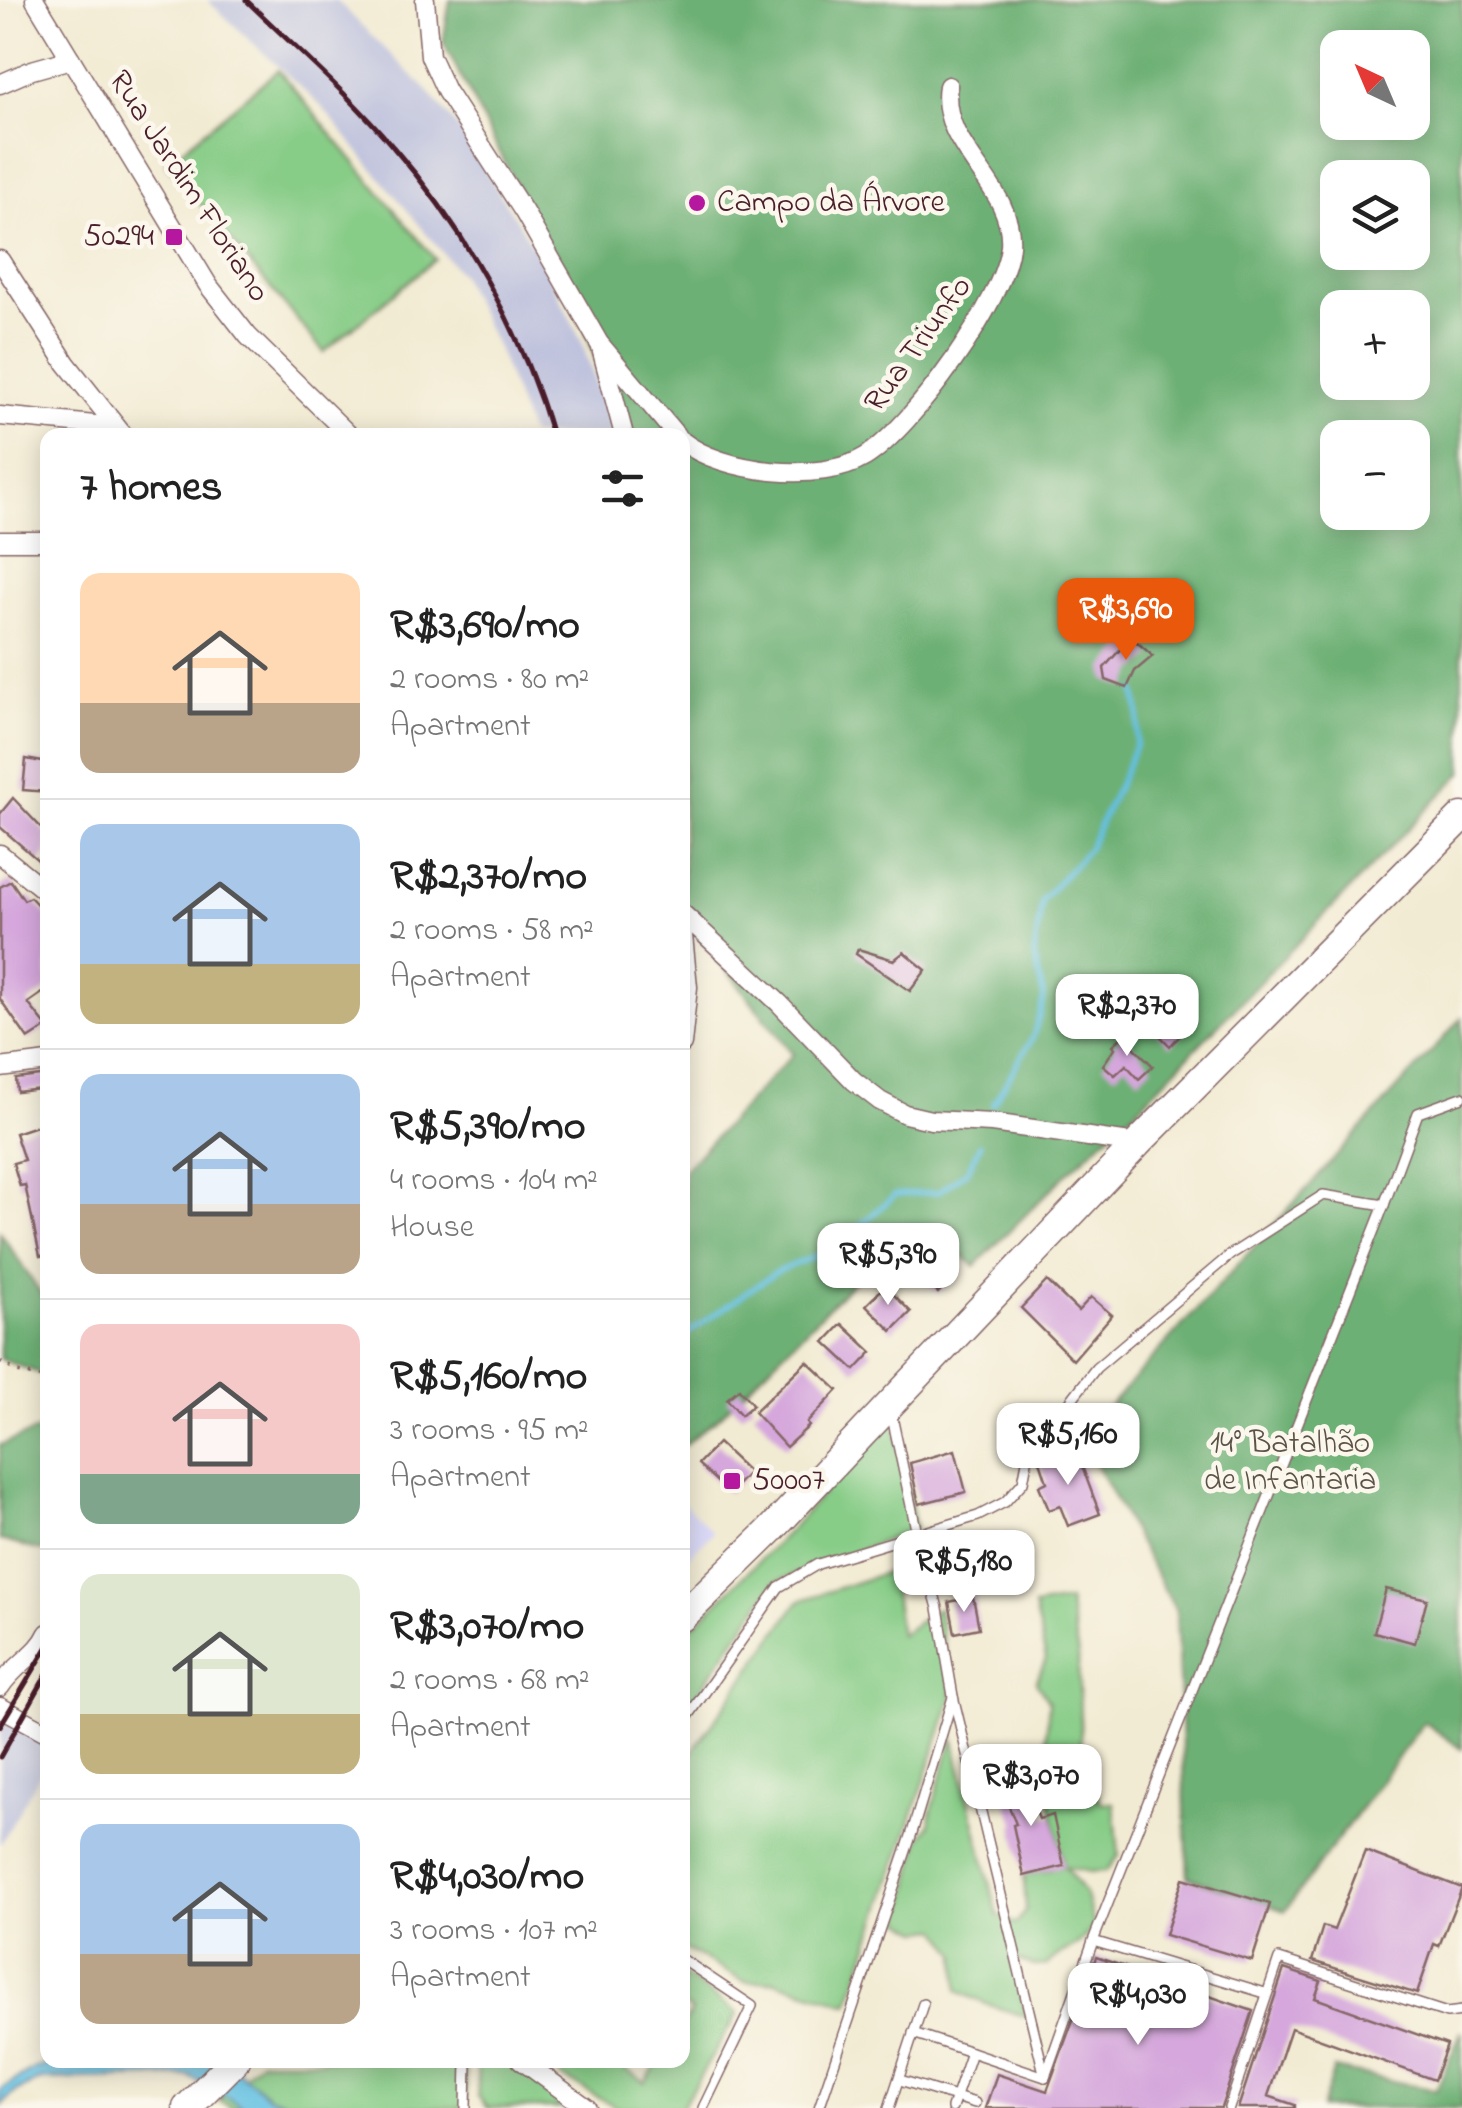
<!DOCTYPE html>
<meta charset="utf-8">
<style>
body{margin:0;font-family:"Indie Flower",sans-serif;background:#f2f2f2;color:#222;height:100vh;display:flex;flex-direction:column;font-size:38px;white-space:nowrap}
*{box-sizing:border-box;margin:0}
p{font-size:32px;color:#767676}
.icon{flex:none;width:55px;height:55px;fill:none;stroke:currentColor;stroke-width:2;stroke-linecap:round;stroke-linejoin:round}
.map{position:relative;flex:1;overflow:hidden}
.details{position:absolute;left:40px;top:428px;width:650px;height:1640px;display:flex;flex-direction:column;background:#fff;border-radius:20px;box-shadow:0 5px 25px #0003}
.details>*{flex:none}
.needle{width:65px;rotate:316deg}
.tools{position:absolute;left:1320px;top:30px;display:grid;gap:20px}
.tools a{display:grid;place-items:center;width:110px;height:110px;border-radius:20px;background:#fff;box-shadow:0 5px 25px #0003;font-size:50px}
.price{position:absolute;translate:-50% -85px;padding:0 22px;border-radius:20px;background:#fff;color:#222;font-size:32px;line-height:65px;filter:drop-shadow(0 2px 5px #0008)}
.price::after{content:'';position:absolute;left:50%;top:60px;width:30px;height:22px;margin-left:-15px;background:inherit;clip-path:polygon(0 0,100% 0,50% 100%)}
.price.on{background:#ea580c;color:#fff}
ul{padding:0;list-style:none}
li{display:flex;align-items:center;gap:30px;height:250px;padding:0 40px}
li+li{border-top:2px solid #e0e0e0}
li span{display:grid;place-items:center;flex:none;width:280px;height:200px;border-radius:20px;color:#555}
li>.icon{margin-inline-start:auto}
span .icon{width:120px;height:120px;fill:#fffc;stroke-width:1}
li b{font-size:42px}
h2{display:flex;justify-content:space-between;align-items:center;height:120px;padding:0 40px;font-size:42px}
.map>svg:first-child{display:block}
.built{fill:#d8d7f8}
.industrial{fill:#bfc2dd}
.green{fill:#87cc87;stroke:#687659;stroke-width:2.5}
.forest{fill:#6db074;stroke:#5c6850;stroke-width:2.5;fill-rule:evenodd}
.water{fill:#65c1e3;stroke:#587087;stroke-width:2.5}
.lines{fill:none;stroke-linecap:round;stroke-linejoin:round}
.stream{stroke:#65c1e3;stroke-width:5}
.building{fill:#d5a7dc}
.lane-casing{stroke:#856666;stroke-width:12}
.street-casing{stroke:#856666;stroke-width:21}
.primary-casing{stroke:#856666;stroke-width:31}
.path{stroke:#856666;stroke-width:4;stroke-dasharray:2.5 8;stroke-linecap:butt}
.lane{stroke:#fff;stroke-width:9}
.street{stroke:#fff;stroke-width:18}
.primary{stroke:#fff;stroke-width:28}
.rail{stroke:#4a1f2b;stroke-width:5}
.poi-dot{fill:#b5179e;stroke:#fbf7ec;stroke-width:4}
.labels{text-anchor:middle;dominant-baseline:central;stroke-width:9;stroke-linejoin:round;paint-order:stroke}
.street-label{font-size:32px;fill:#4a1f2b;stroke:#fbf7ec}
.poi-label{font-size:32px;fill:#4a1f2b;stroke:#fbf7ec;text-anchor:start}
.park-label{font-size:32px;fill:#5c5347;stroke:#fbf7ec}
</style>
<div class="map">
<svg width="1462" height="2108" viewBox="0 0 1462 2108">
<rect width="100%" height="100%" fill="#fbf7ec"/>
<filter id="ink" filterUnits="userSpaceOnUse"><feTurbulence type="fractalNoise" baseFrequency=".01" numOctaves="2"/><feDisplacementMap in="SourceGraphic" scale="20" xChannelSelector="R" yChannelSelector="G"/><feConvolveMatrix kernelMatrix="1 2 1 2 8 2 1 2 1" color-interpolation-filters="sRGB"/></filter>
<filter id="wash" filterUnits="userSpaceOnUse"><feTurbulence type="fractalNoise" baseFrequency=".0048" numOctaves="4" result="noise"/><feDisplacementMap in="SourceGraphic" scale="40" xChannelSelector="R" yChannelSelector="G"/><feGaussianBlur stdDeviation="2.25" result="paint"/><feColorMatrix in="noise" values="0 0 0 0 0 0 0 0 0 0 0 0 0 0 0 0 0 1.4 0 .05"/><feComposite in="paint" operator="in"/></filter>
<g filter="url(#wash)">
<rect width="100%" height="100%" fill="#f2ebd3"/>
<path class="built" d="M683 1502 713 1532 683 1563Z"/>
<g class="industrial">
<path d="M207 0H336L428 91 464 136 542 262 582 342 613 435H530L498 350 460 274 322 107Z"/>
<path d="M0 1720 47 1743 48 1760 0 1845Z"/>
</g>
<g class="green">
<path d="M278 70 435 259 324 352 166 163Z"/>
<path d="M893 1416 916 1529 775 1582 683 1714V1636L787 1533Z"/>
<path d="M891 1571 900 1635 938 1608 953 1696 849 2004 774 1981 745 1982 683 1948V1765L799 1601Z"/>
<path d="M1068 1601 1078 1655 1081 1744 1100 1802 1114 1803 1119 1855 1106 1871 1090 1872 1066 1867 1086 1896 1094 1925C1076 1953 1065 1945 1047 1965L1034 1966 1012 1958 1027 2017 986 2004 958 1991 957 1954 939 1929 921 1931 902 1921 920 1840 930 1824 931 1812 953 1737 998 1915 1016 1924 1026 1910 1024 1876 1064 1866 1047 1787 1057 1756 1045 1751 1049 1702 1036 1682 1046 1659 1034 1607Z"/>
<path d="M683 1975 738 2013 681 2108H618L559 2075 571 2060H611L645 2082 660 2060H682L683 2026 692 2011 683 2005Z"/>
<path d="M260 2060H431L438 2064 440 2060H466V2108H232L218 2100Z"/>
<path d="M482 2060H508L527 2069 578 2108H487L478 2096 477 2067Z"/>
</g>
<g class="forest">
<path d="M450 0H1462V773L1141 1105 1066 1174 975 1266 932 1232 872 1263 719 1417 683 1446V1171L793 1054 683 914 682 435H620L578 306 443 42ZM1338 48H1412V122H1338ZM1338 178H1412V252H1338ZM1338 308H1412V382H1338ZM1338 438H1412V512H1338Z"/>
<path d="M1462 1018V1749L1424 1722 1285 1911 1188 1877 1176 1611 1081 1437Z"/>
<path d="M0 1232 47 1303V1376L0 1359Z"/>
<path d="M47 1427 48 1545 42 1551 0 1540V1445Z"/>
<path d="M1462 2031V2108H1321L1334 2069 1436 2090Z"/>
</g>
<path class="water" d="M61 2060H225L270 2097 286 2101 397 2108H246L188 2076 40 2080 17 2091 0 2106V2090L35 2068Z"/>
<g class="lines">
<g class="stream">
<path d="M993 1104 1033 1037 1044 998 1034 955 1042 900 1088 849 1122 777 1136 744 1139 714 1135 690"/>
<path d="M682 1337 776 1272 833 1249 895 1195 938 1192 968 1170 980 1144"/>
</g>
</g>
<g id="blocks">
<g class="building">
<path d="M1131 637 1153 656 1135 671 1127 688 1106 680 1104 668Z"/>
<path d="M26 759 48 763V792L23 790Z"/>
<path d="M13 798 48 835V852L40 862 0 827V814Z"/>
<path d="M11 881 24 900 30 897 48 916V989L28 1003 47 1027 28 1039 0 999V887Z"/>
<path d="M858 949 894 960 904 952 926 970 910 991 856 954Z"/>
<path d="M1164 993 1194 1022 1170 1046 1155 1031 1161 1025 1146 1012Z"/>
<path d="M1123 1036 1153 1066 1139 1079 1126 1065 1115 1075 1103 1065 1115 1048 1113 1045Z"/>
<path d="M48 1075V1088L17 1092 16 1079Z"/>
<path d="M48 1122V1255L40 1256 25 1185 20 1186 13 1163 24 1160 15 1133Z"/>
<path d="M925 1245 956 1274 938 1293 907 1264Z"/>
<path d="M1047 1281 1078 1311 1091 1297 1112 1315 1073 1360 1021 1308Z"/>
<path d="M885 1286 911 1312 892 1331 866 1305Z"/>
<path d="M842 1324 872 1352 855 1370 825 1342Z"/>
<path d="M807 1361 838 1390 807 1423 809 1426 786 1447 754 1412Z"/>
<path d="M739 1389 753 1405 741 1415 727 1399Z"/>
<path d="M718 1443 749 1472 729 1493 698 1464Z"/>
<path d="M1075 1448 1100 1514 1068 1526 1060 1506 1049 1510 1039 1486 1047 1482 1040 1461Z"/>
<path d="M955 1450 966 1492 919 1504 910 1463Z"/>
<path d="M1386 1589 1427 1599 1415 1643 1374 1632Z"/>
<path d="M973 1597 979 1628 955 1633 949 1602Z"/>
<path d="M1021 1772 1039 1819 1053 1815 1064 1866 1024 1876 1013 1825 1016 1824 998 1780Z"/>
<path d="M1365 1851 1462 1888 1439 1946 1434 1944 1417 1994 1312 1961 1323 1926 1334 1930Z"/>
<path d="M1183 1878 1270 1904 1252 1961 1165 1935Z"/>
<path d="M1096 1957 1253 2011 1221 2108H985L997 2074 1047 2091Z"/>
<path d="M1284 1969 1321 1981 1315 1998 1447 2045 1434 2080 1291 2028 1268 2096 1295 2105V2108H1238Z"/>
</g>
</g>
</g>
<g filter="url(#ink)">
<use href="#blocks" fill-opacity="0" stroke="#856666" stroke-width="2.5"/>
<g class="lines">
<g class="lane-casing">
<g id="lane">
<path d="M891 1412 916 1529 938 1608 953 1696 1045 2077"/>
<path d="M682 1725 779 1587 818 1564 978 1516 1005 1502 1023 1482 1028 1456 1096 1368 1230 1255 1323 1195 1384 1205 1418 1113 1462 1097"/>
<path d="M1093 1941 1384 1205"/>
<path d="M682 1959 752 2006 703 2108"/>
<path d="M913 2033 971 2052"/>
<path d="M1046 2074 1093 1941 1265 1993"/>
<path d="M900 2080 975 2103"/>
<path d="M466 2108 467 2060"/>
<path d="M819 2108 911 1836 953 1697"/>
<path d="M889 2108 923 2004"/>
<path d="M952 2108 971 2052 1045 2077"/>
<path d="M1229 2108 1279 1959 1447 2013 1462 2011"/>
</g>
</g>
<g class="street-casing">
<g id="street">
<path d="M35 0 208 285 248 336 349 435"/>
<path d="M425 0 430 56 446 91 524 212 599 343 676 435"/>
<path d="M0 84 32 70 71 59"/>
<path d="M0 260 66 363 123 435"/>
<path d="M601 348 624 435"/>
<path d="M0 416 116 427"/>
<path d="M682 441C722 473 821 484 865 457 912 428 1005 300 1010 246 1015 185 938 148 948 86"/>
<path d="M0 541H48"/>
<path d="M0 854 48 893"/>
<path d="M682 913 779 1003 854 1081 880 1101 905 1114 931 1120 992 1123 1137 1144"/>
<path d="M682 925 688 987 682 1044"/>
<path d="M0 1068 48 1062"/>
<path d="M0 1687C15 1664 39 1654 48 1633"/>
<path d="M0 1707 48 1733"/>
<path d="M521 2060 587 2108"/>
</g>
</g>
<g class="primary-casing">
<g id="primary">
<path d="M682 1617 771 1530 1137 1144 1462 817"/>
<path d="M187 2108 235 2060"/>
</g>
</g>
<path class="path" d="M0 1362 18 1372 48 1379"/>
<use href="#lane" class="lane"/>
<use href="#street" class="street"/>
<use href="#primary" class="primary"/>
<g class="rail">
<path d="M246 0C295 48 349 94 393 147 464 228 522 331 552 435"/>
<path d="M0 1726 48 1646"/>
<path d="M0 1757 48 1672"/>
</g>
</g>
</g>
<g class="poi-dot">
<circle cx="697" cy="203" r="10"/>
<rect x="164" y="227" width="20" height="20" rx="5"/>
<rect x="722" y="1471" width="20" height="20" rx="5"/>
</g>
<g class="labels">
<g class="street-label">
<text transform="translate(188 187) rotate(57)">Rua Jardim Floriano</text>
<text transform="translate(919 345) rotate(-54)">Rua Triunfo</text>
</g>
<g class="poi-label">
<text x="717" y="203">Campo da Árvore</text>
<text x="154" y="237" text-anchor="end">50294</text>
<text x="752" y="1481">50007</text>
</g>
<g class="park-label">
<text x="1290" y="1444">14° Batalhão<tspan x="1290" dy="37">de Infantaria</tspan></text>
</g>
</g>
</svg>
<div class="tools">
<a><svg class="needle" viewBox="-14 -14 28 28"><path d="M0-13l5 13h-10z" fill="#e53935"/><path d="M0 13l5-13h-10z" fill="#767676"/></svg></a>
<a><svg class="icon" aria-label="layers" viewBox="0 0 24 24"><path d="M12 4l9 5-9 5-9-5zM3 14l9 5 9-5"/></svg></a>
<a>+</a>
<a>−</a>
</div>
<b class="price on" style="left:1126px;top:663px">R$3,690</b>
<b class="price" style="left:1127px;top:1059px">R$2,370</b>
<b class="price" style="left:888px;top:1308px">R$5,390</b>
<b class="price" style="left:1068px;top:1488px">R$5,160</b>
<b class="price" style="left:964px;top:1615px">R$5,180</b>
<b class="price" style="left:1031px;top:1829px">R$3,070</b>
<b class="price" style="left:1138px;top:2048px">R$4,030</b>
<section class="details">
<h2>7 homes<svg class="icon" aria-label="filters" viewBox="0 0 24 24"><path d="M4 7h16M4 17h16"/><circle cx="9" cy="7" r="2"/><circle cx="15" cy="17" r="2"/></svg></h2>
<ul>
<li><span style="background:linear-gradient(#ffd9b3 65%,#b9a48a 0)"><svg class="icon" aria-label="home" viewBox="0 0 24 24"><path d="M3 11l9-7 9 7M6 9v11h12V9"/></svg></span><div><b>R$3,690/mo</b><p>2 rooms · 80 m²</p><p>Apartment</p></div></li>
<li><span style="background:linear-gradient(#a9c7e8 70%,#c2b280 0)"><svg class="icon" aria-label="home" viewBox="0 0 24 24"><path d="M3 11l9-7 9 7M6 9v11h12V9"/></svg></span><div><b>R$2,370/mo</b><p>2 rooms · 58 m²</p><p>Apartment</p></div></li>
<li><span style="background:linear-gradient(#a9c7e8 65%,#b9a48a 0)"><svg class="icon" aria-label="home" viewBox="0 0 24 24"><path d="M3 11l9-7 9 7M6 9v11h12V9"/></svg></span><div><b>R$5,390/mo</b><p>4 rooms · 104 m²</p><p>House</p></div></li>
<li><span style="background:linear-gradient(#f6c9c9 75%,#7fa58c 0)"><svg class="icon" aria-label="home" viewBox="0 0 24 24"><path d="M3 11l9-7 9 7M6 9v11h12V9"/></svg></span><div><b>R$5,160/mo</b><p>3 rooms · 95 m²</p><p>Apartment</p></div></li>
<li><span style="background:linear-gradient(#dfe7d0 70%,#c2b280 0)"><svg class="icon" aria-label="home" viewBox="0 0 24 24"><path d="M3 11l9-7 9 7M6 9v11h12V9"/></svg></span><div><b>R$3,070/mo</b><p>2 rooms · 68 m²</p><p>Apartment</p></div></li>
<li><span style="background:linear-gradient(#a9c7e8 65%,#b9a48a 0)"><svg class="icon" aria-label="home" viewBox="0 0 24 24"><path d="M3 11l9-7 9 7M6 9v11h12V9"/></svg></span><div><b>R$4,030/mo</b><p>3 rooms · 107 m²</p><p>Apartment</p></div></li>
</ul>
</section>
</div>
